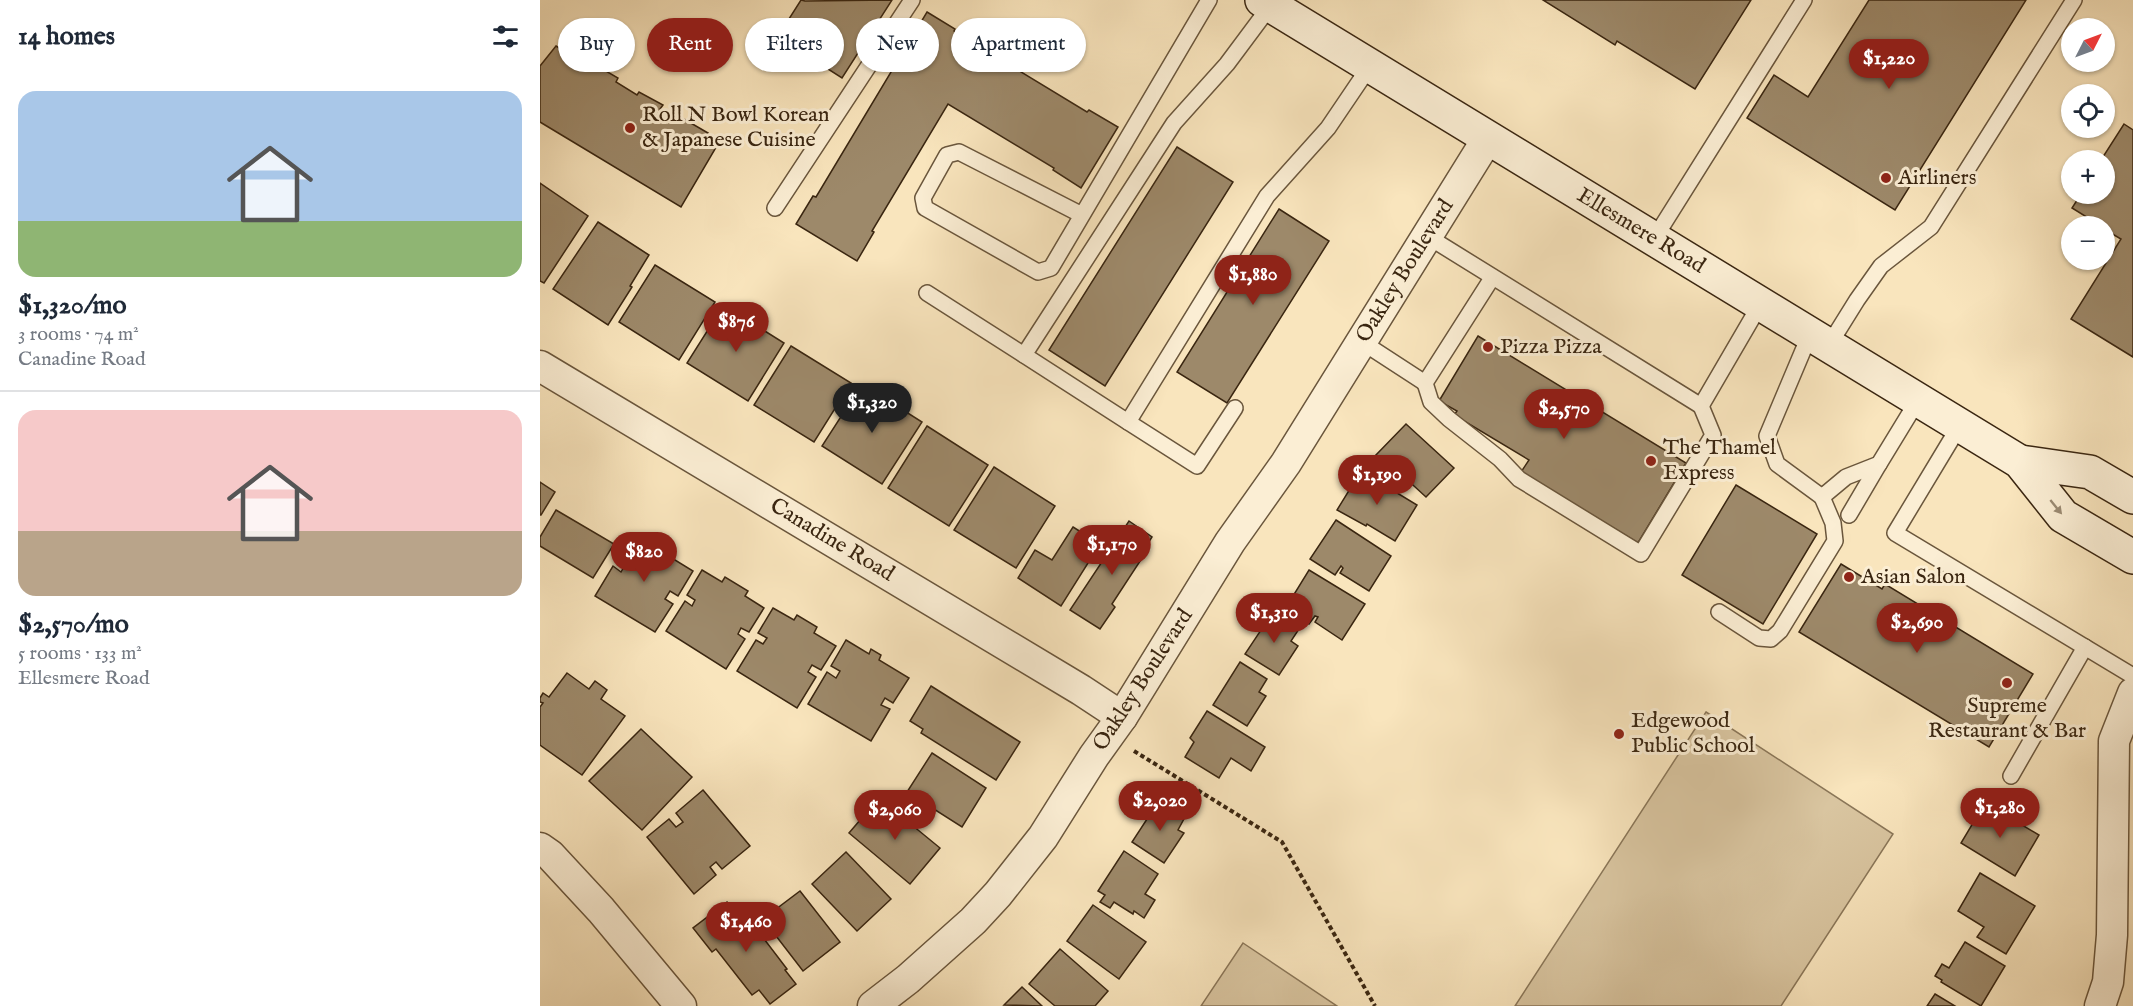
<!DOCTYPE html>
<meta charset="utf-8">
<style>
body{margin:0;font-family:"IM FELL English",serif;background:#f2f2f3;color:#1f2937;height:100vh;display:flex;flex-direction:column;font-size:22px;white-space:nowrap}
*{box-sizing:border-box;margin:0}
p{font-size:20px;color:#747a83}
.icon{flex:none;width:33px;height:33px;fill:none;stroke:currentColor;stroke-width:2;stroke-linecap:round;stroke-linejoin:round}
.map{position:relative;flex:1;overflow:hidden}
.side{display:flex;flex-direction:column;background:#fff;width:540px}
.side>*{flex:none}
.top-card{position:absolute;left:18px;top:18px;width:570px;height:54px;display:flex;gap:12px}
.needle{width:39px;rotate:48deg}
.fabs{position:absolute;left:1521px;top:18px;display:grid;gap:12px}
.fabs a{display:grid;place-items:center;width:54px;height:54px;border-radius:50%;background:#fff;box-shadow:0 2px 4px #0004;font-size:30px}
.price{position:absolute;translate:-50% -51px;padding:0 14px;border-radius:21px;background:#8f2418;color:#fff;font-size:20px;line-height:39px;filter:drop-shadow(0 2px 3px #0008)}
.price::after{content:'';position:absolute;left:50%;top:36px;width:18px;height:14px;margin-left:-9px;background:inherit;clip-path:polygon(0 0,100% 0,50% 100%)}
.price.selected{background:#222;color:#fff}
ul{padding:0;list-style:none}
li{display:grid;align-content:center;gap:12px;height:318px;padding:0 18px}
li+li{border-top:2px solid #e0e1e3}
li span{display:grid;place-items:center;height:186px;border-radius:18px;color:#555}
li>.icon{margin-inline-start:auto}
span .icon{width:108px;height:108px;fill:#fffc;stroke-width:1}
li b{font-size:26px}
h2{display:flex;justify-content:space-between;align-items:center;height:72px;padding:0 18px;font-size:26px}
.tag{padding:0 21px;border-radius:27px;background:#fff;box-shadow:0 2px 4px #0004;font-size:21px;line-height:54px}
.tag.selected{background:#8f2418;color:#fff}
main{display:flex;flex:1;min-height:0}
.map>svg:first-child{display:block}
.green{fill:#d9c5a0;stroke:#8a7658;stroke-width:1.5}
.building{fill:#9d896a;stroke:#3a2611;stroke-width:1.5}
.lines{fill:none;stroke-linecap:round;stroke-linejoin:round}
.lane-casing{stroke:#6a563c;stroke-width:18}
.street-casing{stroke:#6a563c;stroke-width:33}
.secondary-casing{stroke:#3a2611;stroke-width:36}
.path{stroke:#3a2611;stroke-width:4;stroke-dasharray:4.5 3;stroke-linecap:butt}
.lane{stroke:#fbeed4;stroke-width:15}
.street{stroke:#fbeed4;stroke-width:30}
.secondary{stroke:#fbeed4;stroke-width:33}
.oneway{fill:#9a8a72}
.poi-dot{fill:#8f2418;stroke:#fbeed4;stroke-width:2}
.labels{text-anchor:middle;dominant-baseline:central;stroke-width:6;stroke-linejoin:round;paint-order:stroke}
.poi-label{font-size:22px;fill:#3a2611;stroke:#fbeed4;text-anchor:start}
.street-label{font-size:22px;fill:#3a2611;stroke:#fbeed4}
</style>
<main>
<section class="side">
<h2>14 homes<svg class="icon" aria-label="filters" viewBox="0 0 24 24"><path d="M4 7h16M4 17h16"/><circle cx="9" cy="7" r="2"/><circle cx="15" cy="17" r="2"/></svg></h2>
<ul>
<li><span style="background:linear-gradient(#a9c7e8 70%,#8fb573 0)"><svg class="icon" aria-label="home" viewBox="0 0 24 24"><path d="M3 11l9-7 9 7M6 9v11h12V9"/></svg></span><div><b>$1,320/mo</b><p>3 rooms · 74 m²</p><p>Canadine Road</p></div></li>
<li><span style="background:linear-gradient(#f6c9c9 65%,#b9a48a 0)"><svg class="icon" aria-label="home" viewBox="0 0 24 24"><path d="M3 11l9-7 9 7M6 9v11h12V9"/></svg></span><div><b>$2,570/mo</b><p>5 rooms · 133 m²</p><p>Ellesmere Road</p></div></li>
</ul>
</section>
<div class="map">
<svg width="1593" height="1006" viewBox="0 0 1593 1006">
<rect width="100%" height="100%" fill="#f9e5bd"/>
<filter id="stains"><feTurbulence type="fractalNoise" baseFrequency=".00333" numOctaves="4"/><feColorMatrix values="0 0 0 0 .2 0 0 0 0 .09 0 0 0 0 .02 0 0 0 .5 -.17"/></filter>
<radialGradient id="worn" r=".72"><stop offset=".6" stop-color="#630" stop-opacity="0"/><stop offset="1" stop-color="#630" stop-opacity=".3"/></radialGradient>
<g class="green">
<path d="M1166 712 1353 834 1241 1006H975Z"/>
<path d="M703 943 797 1006H661Z"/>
</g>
<g class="building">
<path d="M261 0 265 1 352 0 302 78 241 39 250 24 247 22Z"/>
<path d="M1003 0H1211L1155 89 1077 41 1075 45Z"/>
<path d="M1329 0H1486L1355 210 1207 118 1234 75 1268 97Z"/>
<path d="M387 12 415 29 414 31 547 112 549 110 578 127 541 188 513 170 514 168 408 104 332 231 334 232 317 261 256 224 273 196 276 197Z"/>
<path d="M16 46 52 68 54 64 78 78 76 82 97 95 99 92 123 105 120 109 142 122 144 119 168 133 165 136 178 144 141 207 0 122V66Z"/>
<path d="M1584 124 1593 130V357L1531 319 1581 239 1564 229V226H1561L1532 208 1541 194H1564V160H1561Z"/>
<path d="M637 147 693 182 565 386 509 350Z"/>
<path d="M0 183 48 216 4 283 0 281Z"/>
<path d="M739 209 789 241 687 403 637 372Z"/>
<path d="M58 222 109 255 90 286 92 287 68 325 13 289Z"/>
<path d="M115 265 175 302 139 360 79 322Z"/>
<path d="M183 306 214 325 220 317 225 320 220 328 244 343 208 401 147 363Z"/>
<path d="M938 336 1146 463 1098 543 981 472 989 460 914 415 917 411 899 401Z"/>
<path d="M251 346 311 383 274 442 214 405Z"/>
<path d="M322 384 382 422 342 484 282 446Z"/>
<path d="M866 424 914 468 886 497 862 475 865 472 863 469 856 476 835 456Z"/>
<path d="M387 426 448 465 409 526 348 488Z"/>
<path d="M454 467 515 506 476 568 414 530Z"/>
<path d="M821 471 877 505 855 541 827 524 826 526 797 510Z"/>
<path d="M0 482 15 492 1 515H0Z"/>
<path d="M1196 485 1277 534 1223 624 1142 575Z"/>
<path d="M16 510 74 544 53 578 0 546V537Z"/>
<path d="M796 520 851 556 829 591 800 573 803 568 801 566 795 575 770 559Z"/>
<path d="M589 521 612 537 605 548 608 549 572 604 575 607 560 629 530 610Z"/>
<path d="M533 527 560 544 521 606 478 578 495 550 512 560Z"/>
<path d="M91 533 153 571 138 596 130 591 125 599 133 604 115 632 55 596 73 566 81 572 85 565 75 559Z"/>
<path d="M1301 564 1342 589 1345 584 1493 674 1449 747 1259 632Z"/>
<path d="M162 570 182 582 185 577 208 591 205 596 224 608 209 632 201 628 198 634 205 639 186 669 126 631 145 601 152 606 155 600 147 595Z"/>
<path d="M769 570 825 604 802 640 775 622 778 617 775 616 769 624 745 609Z"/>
<path d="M233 608 254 620 257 615 277 627 274 633 296 646 281 670 272 665 268 672 276 677 257 708 197 671 216 640 223 644 227 638 218 633Z"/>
<path d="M733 612 759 629 751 641 758 646 739 675 705 654Z"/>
<path d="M306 640 329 654 331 649 341 655 339 660 369 678 353 703 345 698 341 705 350 709 331 741 268 704 287 672 296 678 300 671 291 666Z"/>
<path d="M700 662 727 679 719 692 726 696 707 726 673 705Z"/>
<path d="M27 673 49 689 55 681 67 690 61 699 85 716 42 775 0 745V707L3 703 0 702V698L3 693 9 697Z"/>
<path d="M391 686 480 742 456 780 381 733 383 729 370 721Z"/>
<path d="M667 711 725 747 711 771 691 758 679 778 645 757 654 742 650 738Z"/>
<path d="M101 729 152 777 102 830 49 781Z"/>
<path d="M392 753 446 788 422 827 367 792Z"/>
<path d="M163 790 210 846 182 869 176 862 170 867 176 875 154 894 107 837 129 819 136 827 143 822 136 813Z"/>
<path d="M339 798 400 848 370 884 309 833Z"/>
<path d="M617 799 645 817 638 830 644 833 624 863 592 842 611 813 609 812Z"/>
<path d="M1445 803 1499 835 1475 876 1421 843Z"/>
<path d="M584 851 618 874 605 894 615 900 604 918 594 911 593 914 574 902 570 908 560 902 565 895 558 891Z"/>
<path d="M306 852 351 899 317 931 272 884Z"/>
<path d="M1440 873 1495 906 1466 954 1437 937 1444 927 1418 911Z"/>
<path d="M260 891 300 942 263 971 223 919Z"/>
<path d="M187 902 202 922 208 918 247 969 245 970 256 984 230 1004 219 990 212 995 176 949 172 952 153 928Z"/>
<path d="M553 905 606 942 579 979 527 941Z"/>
<path d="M1425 942 1465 966 1441 1006 1401 982 1402 980 1395 976 1402 964 1409 968Z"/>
<path d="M520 949 568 991 555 1006H515L489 984Z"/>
<path d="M482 987 502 1006 464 1005Z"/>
<path d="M1395 994 1415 1006H1387Z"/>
</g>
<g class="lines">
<g class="lane-casing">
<g id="lane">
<path d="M731 5 687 64 634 123 484 355 588 422 727 196 788 128 830 66"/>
<path d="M235 208 372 0"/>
<path d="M542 215 419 152 407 155 383 198 385 208 498 272 511 268 669 0"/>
<path d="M887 236 1161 406 1221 303"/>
<path d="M1114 239 1264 0"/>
<path d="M952 278 885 383 891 402 909 419 960 459 979 479 1101 554 1173 435 1161 406"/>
<path d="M387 293 484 355"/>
<path d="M1270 334 1227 436 1237 464 1282 497 1306 477 1339 464 1378 400"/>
<path d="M822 342 885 383"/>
<path d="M1289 345 1317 300 1341 266 1391 227 1534 0"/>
<path d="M588 422 657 466 695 408"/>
<path d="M1420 425 1355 533 1593 676"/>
<path d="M1309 515 1339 464"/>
<path d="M1179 612 1219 638 1231 639 1240 631 1295 541 1293 523 1282 497"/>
<path d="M1471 776 1545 647"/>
</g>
</g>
<g class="street-casing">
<g id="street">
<path d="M0 366 541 690 582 717"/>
<path d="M0 848 10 855 61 910 141 1006"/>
<path d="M333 1006 368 979 433 921 458 894 503 837 554 756 582 717 690 542 746 463 948 138"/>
<path d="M1560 1006 1568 982 1572 935 1574 741 1593 693"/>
</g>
</g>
<g class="secondary-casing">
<g id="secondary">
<path d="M722 0 1480 462 1523 516 1593 557"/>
<path d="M1480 462 1550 472 1593 497"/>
</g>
</g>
<path class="path" d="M594 751 742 842 835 1006"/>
<use href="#lane" class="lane"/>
<use href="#street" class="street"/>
<use href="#secondary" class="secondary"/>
</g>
<defs><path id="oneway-solid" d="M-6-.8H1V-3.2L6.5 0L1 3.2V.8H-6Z" transform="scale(1.5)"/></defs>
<use class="oneway" href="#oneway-solid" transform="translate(1516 507) rotate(51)"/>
<g class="poi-dot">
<circle cx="90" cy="128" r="6"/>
<circle cx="1346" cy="178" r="6"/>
<circle cx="948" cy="347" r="6"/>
<circle cx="1111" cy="461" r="6"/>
<circle cx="1309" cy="577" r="6"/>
<circle cx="1467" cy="683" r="6"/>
<circle cx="1079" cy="734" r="6"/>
</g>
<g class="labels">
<g class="poi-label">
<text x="102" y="115">Roll N Bowl Korean<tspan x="102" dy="25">&amp; Japanese Cuisine</tspan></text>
<text x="1358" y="178">Airliners</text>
<text x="960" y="347">Pizza Pizza</text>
<text x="1123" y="448">The Thamel<tspan x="1123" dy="25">Express</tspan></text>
<text x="1321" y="577">Asian Salon</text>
<text x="1467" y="706" text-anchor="middle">Supreme<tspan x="1467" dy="25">Restaurant &amp; Bar</tspan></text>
<text x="1091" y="721">Edgewood<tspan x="1091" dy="25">Public School</tspan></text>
</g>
<g class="street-label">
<text transform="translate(1101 231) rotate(31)">Ellesmere Road</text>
<text transform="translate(865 271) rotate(-58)">Oakley Boulevard</text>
<text transform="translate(292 540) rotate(31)">Canadine Road</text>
<text transform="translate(603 680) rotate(-57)">Oakley Boulevard</text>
</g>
</g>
<rect width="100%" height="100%" filter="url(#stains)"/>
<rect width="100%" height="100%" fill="url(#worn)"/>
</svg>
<div class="fabs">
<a><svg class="needle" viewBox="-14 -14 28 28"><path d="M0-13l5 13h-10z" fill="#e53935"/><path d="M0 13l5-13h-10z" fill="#747a83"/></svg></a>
<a><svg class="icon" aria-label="locate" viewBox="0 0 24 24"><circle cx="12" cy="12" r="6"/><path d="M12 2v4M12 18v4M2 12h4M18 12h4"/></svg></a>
<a>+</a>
<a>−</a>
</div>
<b class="price" style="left:1349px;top:90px">$1,220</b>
<b class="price" style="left:713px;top:306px">$1,880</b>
<b class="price" style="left:196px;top:353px">$876</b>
<b class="price selected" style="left:332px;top:434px">$1,320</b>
<b class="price" style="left:1024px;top:440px">$2,570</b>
<b class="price" style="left:837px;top:506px">$1,190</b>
<b class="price" style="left:572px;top:576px">$1,170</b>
<b class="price" style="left:104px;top:583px">$820</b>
<b class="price" style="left:734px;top:644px">$1,310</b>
<b class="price" style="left:1377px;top:654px">$2,690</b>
<b class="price" style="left:620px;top:832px">$2,020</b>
<b class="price" style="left:1460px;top:839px">$1,280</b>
<b class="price" style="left:355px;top:841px">$2,060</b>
<b class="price" style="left:206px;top:953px">$1,460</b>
<div class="top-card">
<a class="tag">Buy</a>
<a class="tag selected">Rent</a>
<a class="tag">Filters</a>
<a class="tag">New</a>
<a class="tag">Apartment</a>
</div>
</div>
</main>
